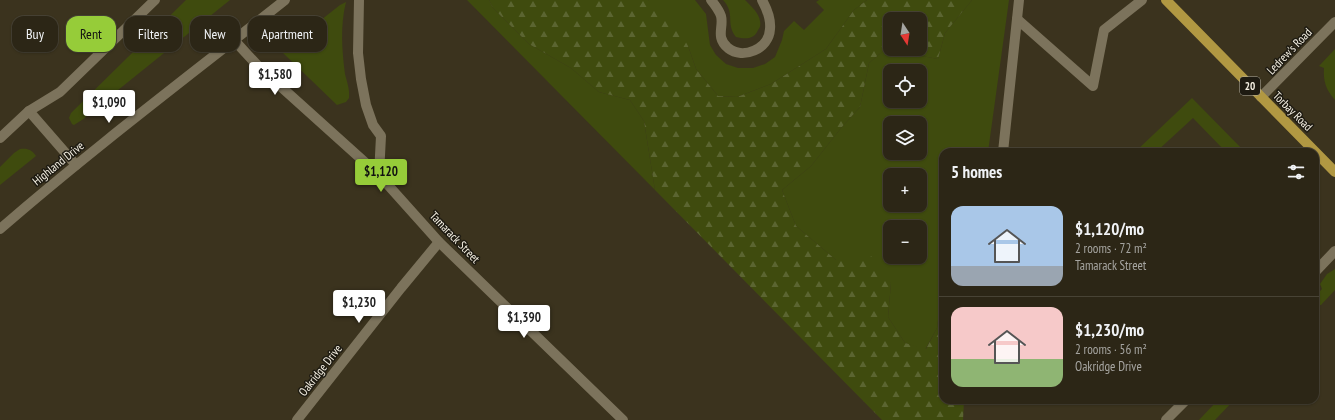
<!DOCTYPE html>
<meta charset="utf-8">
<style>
body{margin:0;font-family:"PT Sans Narrow",sans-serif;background:#383223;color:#f1f3f6;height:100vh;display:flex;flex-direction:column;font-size:15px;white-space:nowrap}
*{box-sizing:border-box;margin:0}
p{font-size:13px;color:#a6a5a1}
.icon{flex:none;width:22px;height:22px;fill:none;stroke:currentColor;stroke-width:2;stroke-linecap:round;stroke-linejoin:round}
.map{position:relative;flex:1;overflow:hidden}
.drawer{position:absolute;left:939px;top:148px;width:380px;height:256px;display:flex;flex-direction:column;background:#2c2616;border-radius:12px;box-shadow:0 1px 3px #0004,0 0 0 1px #484335}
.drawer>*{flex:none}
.hud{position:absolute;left:12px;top:16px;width:380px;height:36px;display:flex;gap:8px}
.needle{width:26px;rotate:168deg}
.tools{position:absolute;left:883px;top:12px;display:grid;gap:8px}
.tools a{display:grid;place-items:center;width:44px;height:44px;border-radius:8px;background:#2c2616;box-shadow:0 1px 3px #0004,0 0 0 1px #484335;font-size:20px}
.price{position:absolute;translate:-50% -34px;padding:0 9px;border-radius:4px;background:#fff;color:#222;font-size:13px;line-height:26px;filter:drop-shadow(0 1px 2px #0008)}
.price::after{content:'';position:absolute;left:50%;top:24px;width:12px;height:9px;margin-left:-6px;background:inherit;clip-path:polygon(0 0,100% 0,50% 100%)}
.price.selected{background:#96cc39;color:#111}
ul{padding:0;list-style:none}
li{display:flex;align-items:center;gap:12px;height:100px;padding:0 12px}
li+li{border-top:1px solid #484335}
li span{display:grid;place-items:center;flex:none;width:112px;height:80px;border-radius:12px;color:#555}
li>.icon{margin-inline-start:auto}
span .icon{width:48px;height:48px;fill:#fffc;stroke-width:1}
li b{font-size:17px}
h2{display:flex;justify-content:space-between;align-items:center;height:48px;padding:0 12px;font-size:17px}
.chip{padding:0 14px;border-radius:12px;background:#2c2616;box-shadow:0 1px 3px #0004,0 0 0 1px #484335;font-size:14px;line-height:36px}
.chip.selected{background:#96cc39;color:#111}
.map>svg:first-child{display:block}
.green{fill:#3f4b0e;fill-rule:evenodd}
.forest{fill:url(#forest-firs)}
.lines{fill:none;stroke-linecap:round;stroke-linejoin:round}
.minor{stroke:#7c735c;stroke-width:10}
.major{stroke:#b19842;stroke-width:10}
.labels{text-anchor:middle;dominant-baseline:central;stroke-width:3;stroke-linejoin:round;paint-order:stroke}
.shield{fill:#1e1b12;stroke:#b4b0a4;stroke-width:1}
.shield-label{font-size:11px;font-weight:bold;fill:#f5f0e3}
.street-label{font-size:12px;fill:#f5f0e3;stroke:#1e1b12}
</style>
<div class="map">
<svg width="1335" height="420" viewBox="0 0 1335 420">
<defs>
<pattern id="forest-firs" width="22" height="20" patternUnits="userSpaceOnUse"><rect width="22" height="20" fill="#3f4b0e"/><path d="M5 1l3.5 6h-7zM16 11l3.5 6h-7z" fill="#5b6531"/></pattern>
</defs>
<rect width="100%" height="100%" fill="#3b331e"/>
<g class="green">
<path d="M186 0H230L87 115 85 118 74 125 72 124 69 118 71 113Z"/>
<path d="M467 0H489L493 8 529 44 571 68 599 92 630 100 644 121 655 190Z"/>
<path d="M648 0H695L706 14 710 45 716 55 726 64 738 68H753L765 64 775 57 782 40 784 31 794 21 804 30 824 10 816 2 819 0H867L854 10 826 49 771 84 737 97 718 96 696 69 688 46Z"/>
<path d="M723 0H745C751 6 759 13 760 21 761 24 760 28 758 30 754 40 745 39 736 37 725 23 736 14 723 0Z"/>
<path d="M972 0H1009L988 152H943V281L937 328 925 350 905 343 888 317 891 283 836 260 796 226 782 190 811 166 841 128 860 107 869 63 890 45V49H904L912 54 938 59 945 33ZM890 71H920V101H890ZM890 123H920V153H890ZM890 175H920V205H890ZM890 227H920V257H890Z"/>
<path d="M346 2C340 26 342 50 345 74 347 82 350 90 349 98L346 102 337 105 283 53V50L340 5Z"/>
<path d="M1335 49V100C1326 90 1323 81 1324 68L1319 66Z"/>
<path d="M1192 98 1245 152H1226L1193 118 1156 152H1135Z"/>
<path d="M20 149C28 148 32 150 36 156L0 185V167L14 153Z"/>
<path d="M1335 269V290L1321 305H1315V296L1322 289 1320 284 1327 274Z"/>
<path d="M1218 400H1234L1215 420H1199Z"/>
</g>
<path class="forest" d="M489 0H648L673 19 688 46 696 69 718 96 737 97 771 84 826 49 854 10 867 0H972L945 33 938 59 912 54 904 49H920V19H890V45L869 63 860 107 841 128 811 166 782 190 796 226 836 260 871 256 891 283 888 317 905 343 926 349 937 328 943 281V400H964L963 420H882L655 190 644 121 630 100 599 92 571 68 529 44 493 8Z"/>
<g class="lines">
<g class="minor">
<path d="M359 0 358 53 361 79 366 105 373 125 381 136 379 175"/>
<path d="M711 0C715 5 719 10 721 16 724 27 715 37 728 48 743 60 769 49 770 29 771 19 767 9 762 0"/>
<path d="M1017 19 1093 86 1104 30 1142 0"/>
<path d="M234 40 259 67 379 175 439 242 623 420"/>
<path d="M1261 97 1335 22"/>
<path d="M29 111 76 165"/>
<path d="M0 138 29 111 60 92 155 0"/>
<path d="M1003 152 1019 0"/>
<path d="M0 229C92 149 189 76 285 0"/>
<path d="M1315 272 1335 251"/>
<path d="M297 420 401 288 439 242"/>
<path d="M1166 420 1186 400"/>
</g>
<path class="major" d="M1166 0 1335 172"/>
</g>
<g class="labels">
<rect class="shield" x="1240" y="77" width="20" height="18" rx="3"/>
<g class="shield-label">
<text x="1250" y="86">20</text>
</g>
<g class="street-label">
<text transform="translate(1289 51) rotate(-46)">Ledrew's Road</text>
<text transform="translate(1293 111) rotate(45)">Torbay Road</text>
<text transform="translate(58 163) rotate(-39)">Highland Drive</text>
<text transform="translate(455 237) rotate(46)">Tamarack Street</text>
<text transform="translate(320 370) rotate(-52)">Oakridge Drive</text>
</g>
</g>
</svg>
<div class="tools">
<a><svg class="needle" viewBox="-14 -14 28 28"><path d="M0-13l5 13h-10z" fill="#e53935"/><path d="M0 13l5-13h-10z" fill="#a6a5a1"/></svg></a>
<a><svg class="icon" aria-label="locate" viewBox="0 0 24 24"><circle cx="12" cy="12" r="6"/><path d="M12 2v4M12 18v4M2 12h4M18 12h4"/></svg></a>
<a><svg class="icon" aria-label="layers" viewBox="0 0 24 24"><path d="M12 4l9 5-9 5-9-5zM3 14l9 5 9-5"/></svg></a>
<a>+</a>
<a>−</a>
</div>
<b class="price" style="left:275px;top:96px">$1,580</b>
<b class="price" style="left:109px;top:124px">$1,090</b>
<b class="price selected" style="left:381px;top:193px">$1,120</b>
<b class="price" style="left:359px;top:324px">$1,230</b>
<b class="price" style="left:524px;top:339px">$1,390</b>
<div class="hud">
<a class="chip">Buy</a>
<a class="chip selected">Rent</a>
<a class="chip">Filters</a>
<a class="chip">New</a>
<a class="chip">Apartment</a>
</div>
<section class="drawer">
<h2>5 homes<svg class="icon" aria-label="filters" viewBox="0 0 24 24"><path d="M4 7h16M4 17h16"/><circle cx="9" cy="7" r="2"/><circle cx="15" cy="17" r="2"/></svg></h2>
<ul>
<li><span style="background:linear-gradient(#a9c7e8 75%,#9aa5b1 0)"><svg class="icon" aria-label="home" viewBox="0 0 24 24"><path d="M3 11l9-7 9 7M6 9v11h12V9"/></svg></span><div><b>$1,120/mo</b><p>2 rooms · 72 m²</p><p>Tamarack Street</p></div></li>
<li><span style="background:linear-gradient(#f6c9c9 65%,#8fb573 0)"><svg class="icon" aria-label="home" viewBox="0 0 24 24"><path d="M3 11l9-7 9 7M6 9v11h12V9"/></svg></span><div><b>$1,230/mo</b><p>2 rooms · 56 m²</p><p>Oakridge Drive</p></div></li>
</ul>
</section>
</div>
